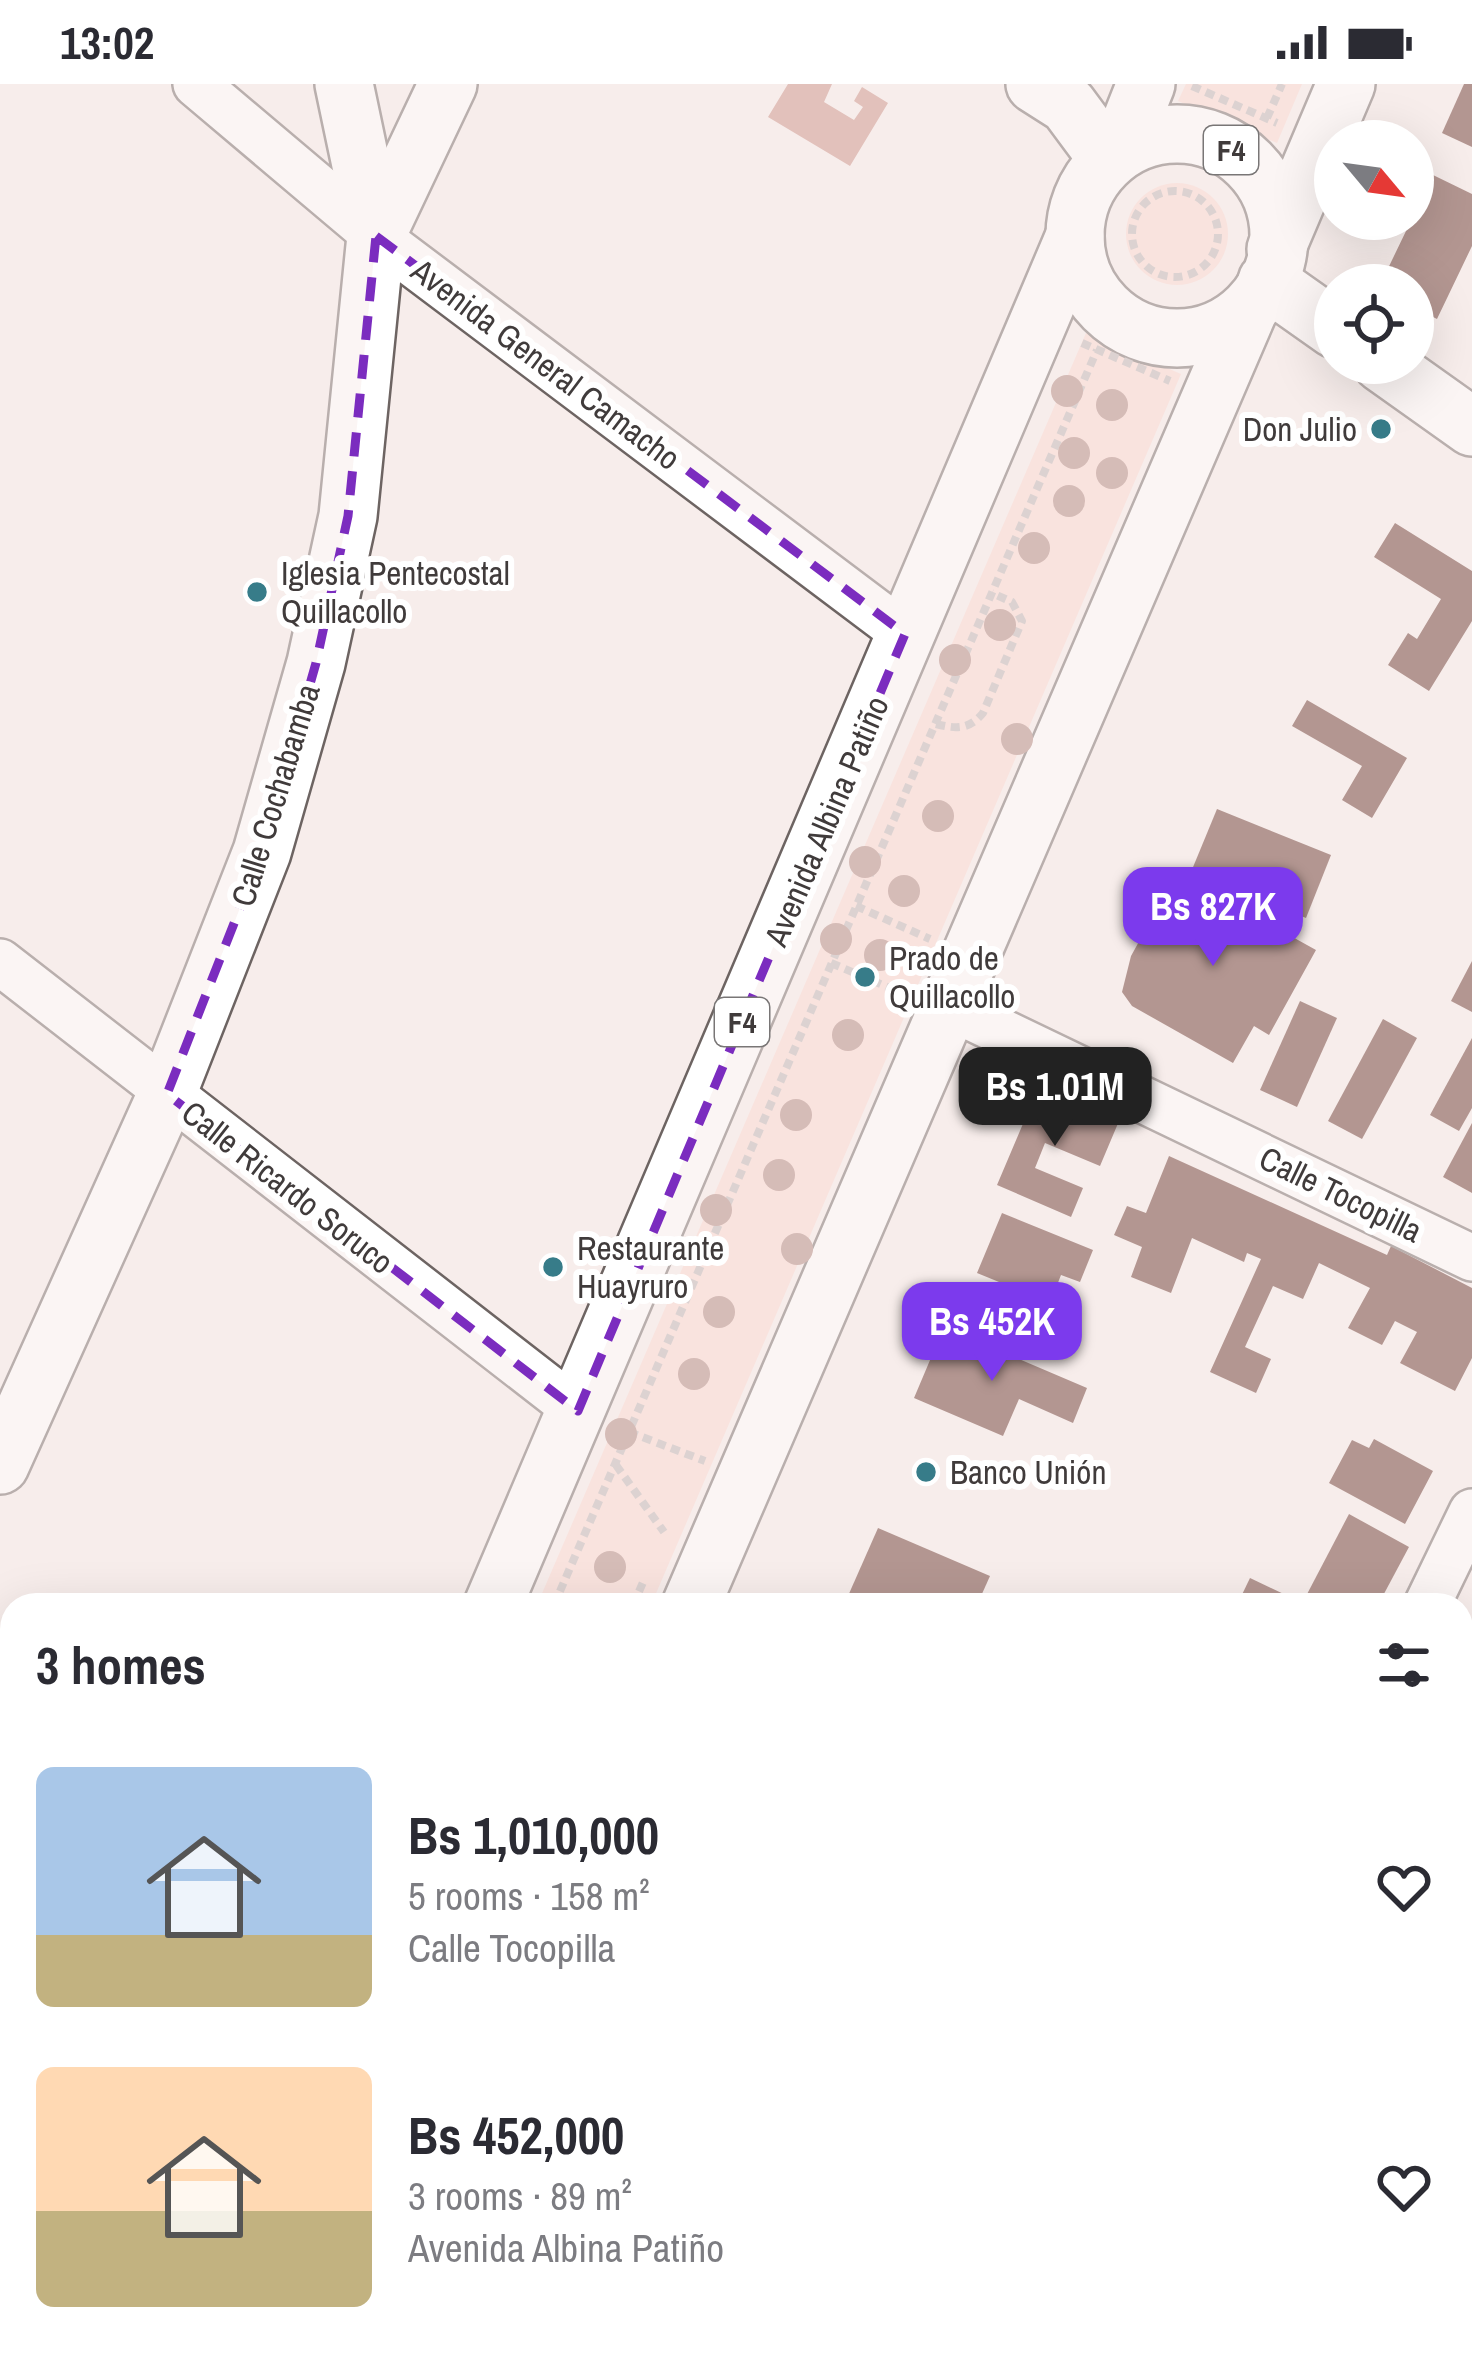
<!DOCTYPE html>
<meta charset="utf-8">
<style>
body{margin:0;font-family:"Archivo Narrow",sans-serif;background:#f7f7f7;color:#2b2b33;height:100vh;display:flex;flex-direction:column;font-size:45px;white-space:nowrap}
*{box-sizing:border-box;margin:0}
p{font-size:39px;color:#7c7c81}
.icon{flex:none;width:66px;height:66px;fill:none;stroke:currentColor;stroke-width:2;stroke-linecap:round;stroke-linejoin:round}
.map{position:relative;flex:1;overflow:hidden}
.sheet{position:absolute;left:0px;top:1509px;width:1473px;height:771px;display:flex;flex-direction:column;background:#fff;border-radius:36px 36px 0 0;box-shadow:0 12px 48px #0002}
.sheet>*{flex:none}
.needle{width:78px;rotate:119deg}
.tools{position:absolute;left:1314px;top:36px;display:grid;gap:24px}
.tools a{display:grid;place-items:center;width:120px;height:120px;border-radius:50%;background:#fff;box-shadow:0 12px 48px #0002;font-size:60px}
.price{position:absolute;translate:-50% -102px;padding:0 27px;border-radius:24px;background:#7c3aed;color:#fff;font-size:39px;line-height:78px;filter:drop-shadow(0 3px 6px #0008)}
.price::after{content:'';position:absolute;left:50%;top:72px;width:36px;height:27px;margin-left:-18px;background:inherit;clip-path:polygon(0 0,100% 0,50% 100%)}
.price.active{background:#222;color:#fff}
ul{padding:0;list-style:none}
li{display:flex;align-items:center;gap:36px;height:300px;padding:0 36px}
li span{display:grid;place-items:center;flex:none;width:336px;height:240px;border-radius:18px;color:#555}
li>.icon{margin-inline-start:auto}
span .icon{width:144px;height:144px;fill:#fffc;stroke-width:1}
li b{font-size:51px}
h2{display:flex;justify-content:space-between;align-items:center;height:144px;padding:0 36px;font-size:51px}
.status{display:flex;justify-content:space-between;align-items:center;height:84px;padding:0 60px;background:#fff;direction:ltr}
.status svg{height:33px;fill:currentColor}
.map>svg:first-child{display:block}
.green{fill:#fad7cf}
.water{fill:#c78c80}
.building{fill:#602e24}
.lines{fill:none;stroke-linecap:round;stroke-linejoin:round}
.minor-casing{stroke:#6d6462;stroke-width:50}
.major-casing{stroke:#6d6462;stroke-width:62}
.path{stroke:#bbb2b1;stroke-width:8;stroke-dasharray:9 6;stroke-linecap:butt}
.minor{stroke:#fff;stroke-width:45}
.major{stroke:#fff;stroke-width:57}
.tree{fill:#ac8078}
.marked{fill:none;stroke:#7b2cbf;stroke-width:9;stroke-dasharray:24 15;stroke-linejoin:round}
.poi-dot{fill:#377c89;stroke:#fff;stroke-width:4.5}
.labels{text-anchor:middle;dominant-baseline:central;stroke-width:12;stroke-linejoin:round;paint-order:stroke}
.shield{fill:#fff;stroke:#797676;stroke-width:3}
.shield-label{font-size:30px;font-weight:bold;fill:#403b3b}
.street-label{font-size:33px;fill:#403b3b;stroke:#fff}
.poi-label{font-size:33px;fill:#403b3b;stroke:#fff;text-anchor:start}
</style>
<div class="status"><b>13:02</b><svg viewBox="0 0 49 12"><path d="M0 12V9h3v3zM5 12V6h3v6zM10 12V3h3v9zM15 12V0h3v12zM26 1h20v11H26zM47 4h2v5h-2z"/></svg></div>
<div class="map">
<svg width="1472" height="2279" viewBox="0 0 1472 2279">
<rect width="100%" height="100%" fill="#f7edeb"/>
<g class="green">
<path d="M1186 0H1302L1277 59 1178 17Z"/>
<circle cx="1177" cy="150" r="51"/>
<path d="M1086 249 1181 290 651 1521H537Z"/>
<path d="M1461 2116 1472 2121V2279H566L571 2268H1461Z"/>
<path d="M216 2268H329L325 2279H211Z"/>
</g>
<path class="water" d="M788 0H832L824 18 854 36 863 23 854 17 862 3 888 19 850 82 768 33Z"/>
<g class="building">
<path d="M1464 0H1472V63L1442 49Z"/>
<path d="M1433 91 1472 110V162L1437 235 1413 223V201H1380Z"/>
<path d="M1395 439 1472 487V537L1429 607 1388 581 1408 549 1417 555 1441 515 1374 473Z"/>
<path d="M1307 616 1407 674 1372 734 1342 716 1362 682 1292 642Z"/>
<path d="M1217 725 1331 771 1306 834 1191 788Z"/>
<path d="M1177 789 1316 866 1269 951 1254 942 1233 979 1132 922 1122 908 1131 872Z"/>
<path d="M1472 877V928L1451 917Z"/>
<path d="M1300 917 1337 934 1297 1023 1260 1006Z"/>
<path d="M1383 935 1417 954 1362 1055 1328 1037Z"/>
<path d="M1472 954V1024L1459 1047 1430 1031Z"/>
<path d="M1039 1002 1119 1037 1100 1082 1045 1059 1035 1084 1083 1104 1071 1133 997 1101Z"/>
<path d="M1472 1039V1109L1443 1093Z"/>
<path d="M1169 1072 1387 1171 1391 1162 1472 1204V1274L1455 1307 1400 1279 1417 1248 1395 1237 1382 1261 1348 1244 1370 1204 1319 1179 1303 1215 1273 1202 1245 1263 1271 1275 1256 1309 1210 1288 1261 1175 1247 1169 1244 1178 1192 1154 1171 1209 1131 1193 1142 1163 1114 1151 1127 1122 1146 1129Z"/>
<path d="M1002 1129 1093 1166 1080 1198 1061 1191 1050 1219 977 1189Z"/>
<path d="M944 1243 1087 1304 1073 1339 1019 1315 1003 1352 914 1314Z"/>
<path d="M1374 1355 1433 1387 1405 1440 1329 1399 1352 1356 1369 1364Z"/>
<path d="M1349 1430 1409 1463 1378 1521H1318L1305 1514Z"/>
<path d="M878 1444 990 1492 977 1521H844Z"/>
<path d="M1250 1494 1307 1521H1237Z"/>
<path d="M1467 1543 1472 1546V1602L1461 1596V1556Z"/>
<path d="M1461 1621 1472 1626V1669L1461 1692Z"/>
<path d="M1461 1710 1472 1716V1771L1465 1784 1472 1787V1828L1461 1823Z"/>
<path d="M1461 1895 1472 1901 1461 1930Z"/>
<path d="M1461 1960 1472 1964V2029L1461 2024Z"/>
<path d="M1461 2116 1472 2121V2253L1461 2248Z"/>
</g>
<g class="lines">
<g class="minor-casing">
<g id="minor">
<path d="M196 0 376 152 905 550"/>
<path d="M0 878 578 1327"/>
<path d="M950 923 1472 1174"/>
<path d="M1427 1521 1472 1428"/>
<path d="M1461 2073 1472 2078"/>
<path d="M0 2265 39 2279"/>
</g>
</g>
<g class="major-casing">
<g id="major">
<path d="M1035 0 1068 21 1108 75"/>
<circle cx="1177" cy="152" r="102"/>
<path d="M1121 63 1146 0"/>
<path d="M376 152 448 0"/>
<path d="M1276 165 1346 0"/>
<path d="M1267 197 1335 245"/>
<path d="M1382 279 1472 343"/>
<path d="M0 1381 167 1010 262 768 316 579 348 432 376 152 344 0"/>
<path d="M493 1521 1075 152"/>
<path d="M691 1521 1249 225"/>
<path d="M0 1830 12 1841"/>
<path d="M161 2279 166 2268"/>
<path d="M370 2279 374 2268"/>
</g>
</g>
<g class="path">
<path d="M1192 2 1277 39"/>
<path d="M1267 34 1282 0"/>
<circle cx="1175" cy="150" r="43"/>
<path d="M1082 259 1170 297"/>
<path d="M936 640C956 645 969 646 983 629L1022 537 1012 518 992 509"/>
<path d="M856 822 930 855"/>
<path d="M831 879 906 911"/>
<path d="M629 1348 705 1377"/>
<path d="M616 1381 664 1448"/>
<path d="M554 1521 1097 266"/>
<path d="M633 1521 644 1496"/>
<path d="M232 2279 236 2268"/>
<path d="M307 2279 311 2268"/>
</g>
<use href="#minor" class="minor"/>
<use href="#major" class="major"/>
</g>
<g class="tree">
<circle cx="1067" cy="307" r="16"/>
<circle cx="1112" cy="321" r="16"/>
<circle cx="1074" cy="369" r="16"/>
<circle cx="1112" cy="389" r="16"/>
<circle cx="1069" cy="417" r="16"/>
<circle cx="1034" cy="464" r="16"/>
<circle cx="1000" cy="541" r="16"/>
<circle cx="955" cy="576" r="16"/>
<circle cx="1017" cy="655" r="16"/>
<circle cx="938" cy="732" r="16"/>
<circle cx="865" cy="778" r="16"/>
<circle cx="904" cy="807" r="16"/>
<circle cx="836" cy="855" r="16"/>
<circle cx="880" cy="871" r="16"/>
<circle cx="848" cy="951" r="16"/>
<circle cx="796" cy="1031" r="16"/>
<circle cx="779" cy="1091" r="16"/>
<circle cx="716" cy="1126" r="16"/>
<circle cx="797" cy="1165" r="16"/>
<circle cx="719" cy="1228" r="16"/>
<circle cx="694" cy="1290" r="16"/>
<circle cx="621" cy="1350" r="16"/>
<circle cx="610" cy="1483" r="16"/>
</g>
<path d="M0 0H1472V2279H0ZM376 152 905 550 578 1327 167 1010 262 768 316 579 348 432Z" fill="#f7edeb" fill-opacity=".55" fill-rule="evenodd"/>
<path class="marked" d="M376 152 905 550 578 1327 167 1010 262 768 316 579 348 432Z"/>
<g class="poi-dot">
<circle cx="1381" cy="345" r="12"/>
<circle cx="257" cy="508" r="12"/>
<circle cx="865" cy="893" r="12"/>
<circle cx="553" cy="1183" r="12"/>
<circle cx="926" cy="1388" r="12"/>
</g>
<g class="labels">
<g class="shield">
<rect x="1204" y="42" width="54" height="48" rx="9"/>
<rect x="715" y="914" width="54" height="48" rx="9"/>
</g>
<g class="shield-label">
<text x="1231" y="66">F4</text>
<text x="742" y="938">F4</text>
</g>
<g class="street-label">
<text transform="translate(546 280) rotate(37)">Avenida General Camacho</text>
<text transform="translate(275 711) rotate(-73)">Calle Cochabamba</text>
<text transform="translate(826 737) rotate(-67)">Avenida Albina Patiño</text>
<text transform="translate(288 1103) rotate(38)">Calle Ricardo Soruco</text>
<text transform="translate(1341 1110) rotate(26)">Calle Tocopilla</text>
</g>
<g class="poi-label">
<text x="1357" y="345" text-anchor="end">Don Julio</text>
<text x="281" y="489">Iglesia Pentecostal<tspan x="281" dy="38">Quillacollo</tspan></text>
<text x="889" y="874">Prado de<tspan x="889" dy="38">Quillacollo</tspan></text>
<text x="577" y="1164">Restaurante<tspan x="577" dy="38">Huayruro</tspan></text>
<text x="950" y="1388">Banco Unión</text>
</g>
</g>
</svg>
<div class="tools">
<a><svg class="needle" viewBox="-14 -14 28 28"><path d="M0-13l5 13h-10z" fill="#e53935"/><path d="M0 13l5-13h-10z" fill="#7c7c81"/></svg></a>
<a><svg class="icon" aria-label="locate" viewBox="0 0 24 24"><circle cx="12" cy="12" r="6"/><path d="M12 2v4M12 18v4M2 12h4M18 12h4"/></svg></a>
</div>
<b class="price" style="left:1213px;top:885px">Bs 827K</b>
<b class="price active" style="left:1055px;top:1065px">Bs 1.01M</b>
<b class="price" style="left:992px;top:1300px">Bs 452K</b>
<section class="sheet">
<h2>3 homes<svg class="icon" aria-label="filters" viewBox="0 0 24 24"><path d="M4 7h16M4 17h16"/><circle cx="9" cy="7" r="2"/><circle cx="15" cy="17" r="2"/></svg></h2>
<ul>
<li><span style="background:linear-gradient(#a9c7e8 70%,#c2b280 0)"><svg class="icon" aria-label="home" viewBox="0 0 24 24"><path d="M3 11l9-7 9 7M6 9v11h12V9"/></svg></span><div><b>Bs 1,010,000</b><p>5 rooms · 158 m²</p><p>Calle Tocopilla</p></div><svg class="icon" aria-label="heart" viewBox="0 0 24 24"><path d="M12 20l-8-8c-3-5 5-10 8-4 3-6 11-1 8 4z"/></svg></li>
<li><span style="background:linear-gradient(#ffd9b3 60%,#c2b280 0)"><svg class="icon" aria-label="home" viewBox="0 0 24 24"><path d="M3 11l9-7 9 7M6 9v11h12V9"/></svg></span><div><b>Bs 452,000</b><p>3 rooms · 89 m²</p><p>Avenida Albina Patiño</p></div><svg class="icon" aria-label="heart" viewBox="0 0 24 24"><path d="M12 20l-8-8c-3-5 5-10 8-4 3-6 11-1 8 4z"/></svg></li>
</ul>
</section>
</div>
